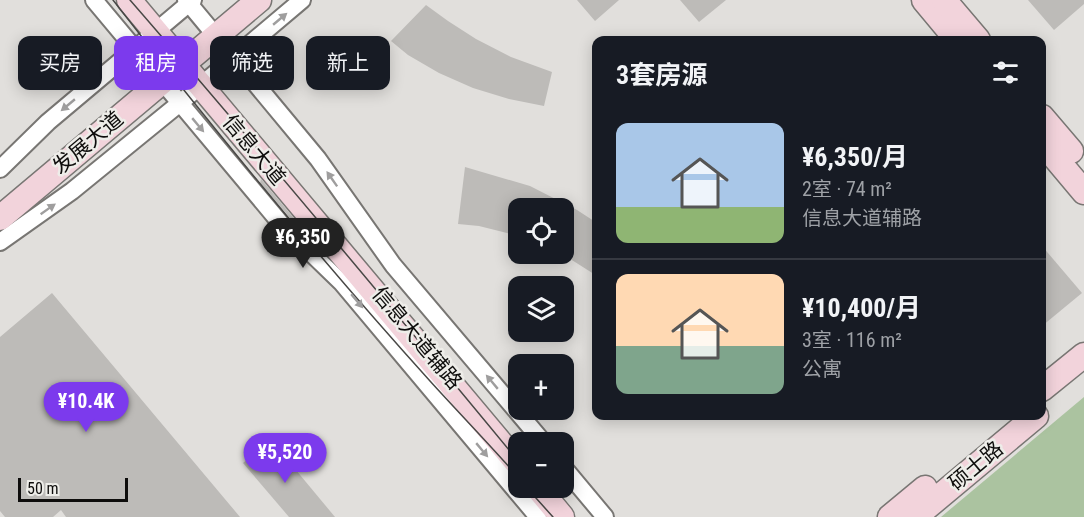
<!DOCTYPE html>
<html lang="zh">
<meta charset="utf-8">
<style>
body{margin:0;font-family:"Roboto Condensed","Noto Sans SC",sans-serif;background:#242831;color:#f1f3f6;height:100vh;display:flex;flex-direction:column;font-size:22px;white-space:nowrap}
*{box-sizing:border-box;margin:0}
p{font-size:20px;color:#9ea1a6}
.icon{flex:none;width:33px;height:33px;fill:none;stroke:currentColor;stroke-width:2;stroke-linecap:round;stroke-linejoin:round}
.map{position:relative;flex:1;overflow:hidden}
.details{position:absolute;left:592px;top:36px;width:454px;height:384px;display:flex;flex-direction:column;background:#171b24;border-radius:12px;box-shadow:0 3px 15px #0003}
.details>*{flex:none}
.banner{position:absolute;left:18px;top:36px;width:484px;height:54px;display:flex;gap:12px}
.controls{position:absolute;left:508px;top:198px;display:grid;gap:12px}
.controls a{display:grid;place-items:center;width:66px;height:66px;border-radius:12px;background:#171b24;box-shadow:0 3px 15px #0003;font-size:30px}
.scale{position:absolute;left:18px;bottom:15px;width:110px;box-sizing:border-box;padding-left:6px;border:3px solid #0e0d0c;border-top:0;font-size:16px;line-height:21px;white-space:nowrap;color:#0e0d0c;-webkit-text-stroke:4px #eeede9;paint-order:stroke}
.price{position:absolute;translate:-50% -51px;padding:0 14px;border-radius:21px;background:#7c3aed;color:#fff;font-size:20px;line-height:39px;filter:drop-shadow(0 2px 3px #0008)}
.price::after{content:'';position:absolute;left:50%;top:36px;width:18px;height:14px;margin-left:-9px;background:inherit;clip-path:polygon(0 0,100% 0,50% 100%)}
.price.selected{background:#222;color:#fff}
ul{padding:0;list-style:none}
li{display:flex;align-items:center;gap:18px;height:150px;padding:0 24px}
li+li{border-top:2px solid #363941}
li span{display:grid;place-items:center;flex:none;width:168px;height:120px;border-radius:12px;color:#555}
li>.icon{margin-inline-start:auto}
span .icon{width:72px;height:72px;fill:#fffc;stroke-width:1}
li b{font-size:26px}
h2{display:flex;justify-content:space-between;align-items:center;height:72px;padding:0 24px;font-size:26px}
.pill{padding:0 21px;border-radius:12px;background:#171b24;box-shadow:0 3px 15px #0003;font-size:21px;line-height:54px}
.pill.selected{background:#7c3aed;color:#fff}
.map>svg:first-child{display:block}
.green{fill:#abc3a0}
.building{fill:#bdbbb8}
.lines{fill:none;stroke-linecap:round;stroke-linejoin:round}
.street-casing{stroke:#787673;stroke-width:20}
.secondary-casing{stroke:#787673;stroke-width:27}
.street{stroke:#fff;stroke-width:16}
.secondary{stroke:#f2d3db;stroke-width:24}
.tram{stroke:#494846;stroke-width:1.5}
.oneway{fill:#9f9e9e}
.labels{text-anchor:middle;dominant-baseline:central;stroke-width:5;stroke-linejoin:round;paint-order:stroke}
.street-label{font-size:21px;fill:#0e0d0c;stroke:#eeede9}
</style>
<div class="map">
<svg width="1084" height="517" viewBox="0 0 1084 517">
<rect width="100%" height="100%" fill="#e1dfdc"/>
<path class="green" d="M1084 397V517H941Z"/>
<g class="building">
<path d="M577 0H619L595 21Z"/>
<path d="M680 0H726L699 22Z"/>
<path d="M1028 0H1084V4L1054 30Z"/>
<path d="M426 5 448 21 476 39 511 57 552 72 544 106 509 99 473 88 439 73 408 55 391 41Z"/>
<path d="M465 167 530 186 577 210 597 223V276L564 255V208H519V236L479 226 458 224Z"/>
<path d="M261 179 308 235 290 218 260 183Z"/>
<path d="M1042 246 1082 293 1042 326Z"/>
<path d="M52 293 240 517H66L61 510 53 517H5L0 511V337Z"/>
<path d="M271 440 335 517H289L243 463Z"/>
</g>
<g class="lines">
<g class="street-casing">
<g id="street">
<path d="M94 0 282 225 342 283 538 517"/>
<path d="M186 0 318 159 393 265 543 442"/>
<path d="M0 169 48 122 193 0"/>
<path d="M0 242 72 191 180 103 302 0"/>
<path d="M564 468 605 517"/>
</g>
</g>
<g class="secondary-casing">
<g id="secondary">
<path d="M129 0 519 465"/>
<path d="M924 0 949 30"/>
<path d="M944 0 978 40"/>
<path d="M1042 117 1071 151"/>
<path d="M1042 142 1084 192"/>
<path d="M0 218 259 0"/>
<path d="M1042 389 1084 355"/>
<path d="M538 488 562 517"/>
<path d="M890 517 925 488"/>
<path d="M915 517 1036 416"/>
</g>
</g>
<use href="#street" class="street"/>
<use href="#secondary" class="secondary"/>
<g class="tram">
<path d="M113 0C214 130 319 258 430 381 459 413 490 445 519 478"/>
<path d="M130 0C262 152 391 307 519 462"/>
<path d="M527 488 553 517"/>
</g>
</g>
<defs><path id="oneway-solid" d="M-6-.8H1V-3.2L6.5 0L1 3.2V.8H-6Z" transform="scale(1.5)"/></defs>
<g class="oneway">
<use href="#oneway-solid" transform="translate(280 19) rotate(-40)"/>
<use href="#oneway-solid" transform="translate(68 105) rotate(140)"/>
<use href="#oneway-solid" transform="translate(198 125) rotate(50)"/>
<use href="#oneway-solid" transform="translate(332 179) rotate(-125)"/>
<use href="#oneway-solid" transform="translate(48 209) rotate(-35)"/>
<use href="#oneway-solid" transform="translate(357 301) rotate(50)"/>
<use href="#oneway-solid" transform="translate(492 382) rotate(-130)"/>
<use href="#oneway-solid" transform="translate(482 450) rotate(50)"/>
</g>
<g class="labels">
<g class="street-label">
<text transform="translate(88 143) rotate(-40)">发展大道</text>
<text transform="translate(254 150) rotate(50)">信息大道</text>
<text transform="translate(417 338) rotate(50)">信息大道辅路</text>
<text transform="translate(976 466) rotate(-40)">硕士路</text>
</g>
</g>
</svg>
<div class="controls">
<a><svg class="icon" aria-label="locate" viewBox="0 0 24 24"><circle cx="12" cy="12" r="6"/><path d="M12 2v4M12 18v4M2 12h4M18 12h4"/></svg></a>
<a><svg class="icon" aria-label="layers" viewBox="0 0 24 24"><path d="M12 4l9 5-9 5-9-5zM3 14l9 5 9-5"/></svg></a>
<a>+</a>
<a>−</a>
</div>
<div class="scale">50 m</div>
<b class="price selected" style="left:303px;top:269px">¥6,350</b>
<b class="price" style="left:86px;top:433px">¥10.4K</b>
<b class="price" style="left:285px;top:484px">¥5,520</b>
<div class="banner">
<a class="pill">买房</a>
<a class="pill selected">租房</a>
<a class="pill">筛选</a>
<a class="pill">新上</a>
</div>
<section class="details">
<h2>3套房源<svg class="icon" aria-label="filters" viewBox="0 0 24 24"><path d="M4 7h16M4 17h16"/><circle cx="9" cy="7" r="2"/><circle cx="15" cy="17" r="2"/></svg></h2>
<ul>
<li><span style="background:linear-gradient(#a9c7e8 70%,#8fb573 0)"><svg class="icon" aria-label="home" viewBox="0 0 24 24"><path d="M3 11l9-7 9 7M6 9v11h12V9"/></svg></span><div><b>¥6,350/月</b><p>2室 · 74 m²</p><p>信息大道辅路</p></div></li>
<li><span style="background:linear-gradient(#ffd9b3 60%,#7fa58c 0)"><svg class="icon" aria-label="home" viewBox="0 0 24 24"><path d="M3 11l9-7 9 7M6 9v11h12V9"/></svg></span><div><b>¥10,400/月</b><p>3室 · 116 m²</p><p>公寓</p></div></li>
</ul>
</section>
</div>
